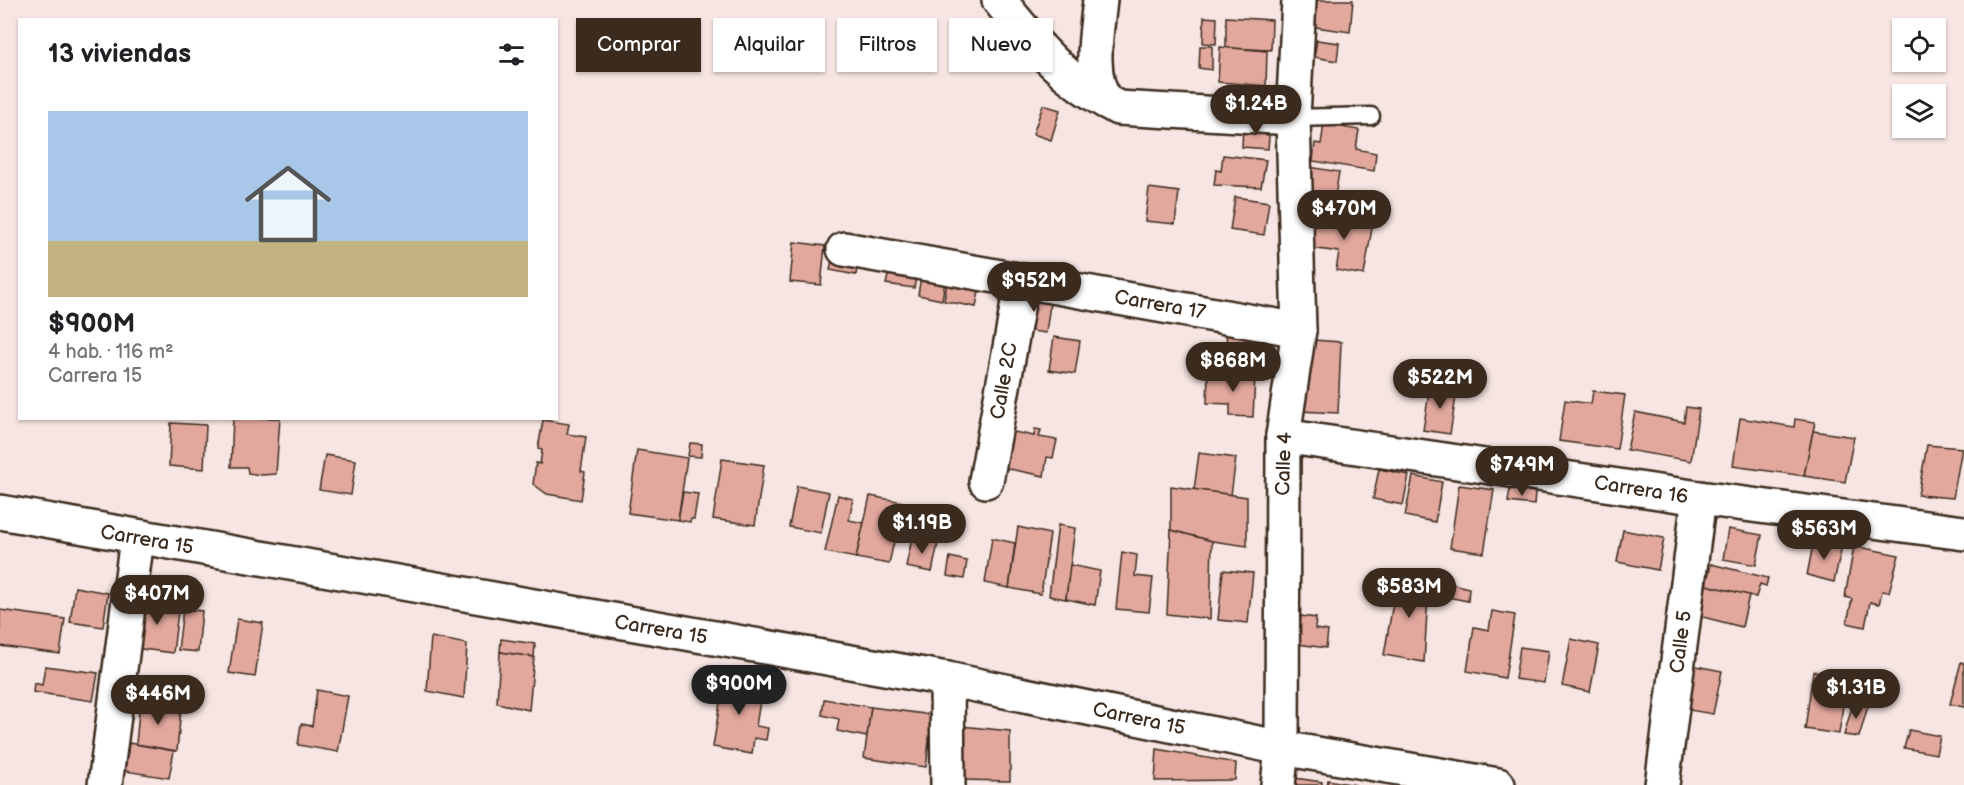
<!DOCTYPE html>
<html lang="es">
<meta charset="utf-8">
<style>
body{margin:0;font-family:"Balsamiq Sans",sans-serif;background:#f6f6f6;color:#202124;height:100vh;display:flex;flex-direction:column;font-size:22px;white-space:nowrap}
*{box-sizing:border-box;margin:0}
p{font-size:20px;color:#757577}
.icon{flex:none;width:33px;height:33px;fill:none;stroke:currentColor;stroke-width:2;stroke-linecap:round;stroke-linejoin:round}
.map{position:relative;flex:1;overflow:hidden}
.panel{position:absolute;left:18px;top:18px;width:540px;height:402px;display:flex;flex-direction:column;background:#fff;border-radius:0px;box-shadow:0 2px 4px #0004}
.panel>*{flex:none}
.hud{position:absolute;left:576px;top:18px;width:570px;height:54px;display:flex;gap:12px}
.tools{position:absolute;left:1892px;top:18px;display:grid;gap:12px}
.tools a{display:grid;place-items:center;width:54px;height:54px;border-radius:0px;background:#fff;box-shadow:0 2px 4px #0004;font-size:30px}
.price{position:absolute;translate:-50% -51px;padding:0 14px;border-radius:21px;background:#3b2a1e;color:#fff;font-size:20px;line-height:39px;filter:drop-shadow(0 2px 3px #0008)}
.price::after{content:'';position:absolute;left:50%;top:36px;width:18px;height:14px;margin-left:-9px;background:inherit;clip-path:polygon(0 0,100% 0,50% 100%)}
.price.selected{background:#222;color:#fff}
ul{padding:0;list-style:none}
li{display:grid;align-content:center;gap:12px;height:318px;padding:0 30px}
li span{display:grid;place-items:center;height:186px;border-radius:0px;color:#555}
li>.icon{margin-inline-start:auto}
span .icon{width:108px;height:108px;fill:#fffc;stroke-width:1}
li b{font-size:26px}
h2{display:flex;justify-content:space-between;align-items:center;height:72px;padding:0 30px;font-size:26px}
.pill{padding:0 21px;border-radius:0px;background:#fff;box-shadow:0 2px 4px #0004;font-size:21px;line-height:54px}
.pill.selected{background:#3b2a1e;color:#fff}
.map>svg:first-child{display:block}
.building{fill:#e2a89e;stroke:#3b2a1e;stroke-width:1.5}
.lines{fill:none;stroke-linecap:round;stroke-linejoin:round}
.service-casing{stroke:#3b2a1e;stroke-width:21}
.minor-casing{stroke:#3b2a1e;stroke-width:38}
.tertiary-casing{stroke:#3b2a1e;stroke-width:38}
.service{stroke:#fff;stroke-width:16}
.minor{stroke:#fff;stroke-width:33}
.tertiary{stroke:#fff;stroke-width:33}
.labels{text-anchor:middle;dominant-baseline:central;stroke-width:4.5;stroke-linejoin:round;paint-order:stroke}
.street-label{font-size:20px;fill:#3b2a1e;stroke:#fff}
</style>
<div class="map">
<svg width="1964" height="785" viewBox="0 0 1964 785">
<rect width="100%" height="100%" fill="#f6e5e2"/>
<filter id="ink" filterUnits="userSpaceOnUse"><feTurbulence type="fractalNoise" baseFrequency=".0167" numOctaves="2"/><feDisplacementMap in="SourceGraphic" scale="12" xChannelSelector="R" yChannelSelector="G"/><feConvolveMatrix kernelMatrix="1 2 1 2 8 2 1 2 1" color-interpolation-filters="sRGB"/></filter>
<g filter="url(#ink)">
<g class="building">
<path d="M1311 0H1353L1350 32 1309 26Z"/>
<path d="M1204 17 1217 18 1216 44 1203 43Z"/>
<path d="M1226 17 1272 20 1271 50 1226 48Z"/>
<path d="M1317 40 1339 43 1337 61 1314 57Z"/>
<path d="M1200 46H1212V70L1199 68Z"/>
<path d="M1220 47 1267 51 1266 86 1218 82Z"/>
<path d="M1043 105 1060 110 1051 140 1033 134Z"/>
<path d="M1243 123 1270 124 1268 149 1242 147Z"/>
<path d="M1324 124 1359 130 1356 149 1376 153 1374 171 1313 161 1315 143 1321 144Z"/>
<path d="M1223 155 1266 160 1261 187 1214 185 1216 170 1221 171Z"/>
<path d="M1309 167 1339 172 1334 203 1304 198Z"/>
<path d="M1149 188 1179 192 1175 224 1145 221Z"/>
<path d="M1235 197 1269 202 1264 235 1230 230Z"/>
<path d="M1317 213 1373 222 1364 275 1336 270 1339 252 1311 248Z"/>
<path d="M794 242 825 246 821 285 790 282Z"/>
<path d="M834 249 859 254 856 275 830 270Z"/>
<path d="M892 259 919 263 914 288 886 284Z"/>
<path d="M923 264 947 268 942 300 918 295Z"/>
<path d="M949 269 982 275 976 307 944 301Z"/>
<path d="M1022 293 1051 297 1046 333 1017 329Z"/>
<path d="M1227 328 1258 330 1255 365 1225 363Z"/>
<path d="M1054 337 1080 341 1075 374 1049 370Z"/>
<path d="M1299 339 1341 342 1338 413 1299 411Z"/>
<path d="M1208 374 1255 377 1253 417 1230 416V404L1207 403Z"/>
<path d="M1430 387 1457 390 1450 434 1423 430Z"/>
<path d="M1593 391 1625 395 1617 449 1559 441 1565 400 1591 404Z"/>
<path d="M1686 407 1699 409 1691 461 1627 450 1635 412 1684 422Z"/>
<path d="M233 418H280L276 474 261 475 248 473 247 467H231Z"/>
<path d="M1740 418 1794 427 1795 419 1815 422 1804 476 1733 466Z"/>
<path d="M543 420 569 424 567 434 586 437 581 471 585 472 581 500 547 494 533 484 536 463 540 464 542 450 538 449Z"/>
<path d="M171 423 206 425 204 469 169 466Z"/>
<path d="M1035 429 1041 430 1039 437 1057 440 1053 458 1047 457 1044 476 1004 468 1009 431 1034 436Z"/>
<path d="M1813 431 1854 437 1845 482 1804 476Z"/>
<path d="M690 443 702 444 701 457 688 456Z"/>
<path d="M1927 445 1962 448 1953 498 1918 495Z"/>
<path d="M637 450 687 458 678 520 628 513Z"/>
<path d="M1199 453 1236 458 1231 495 1194 490Z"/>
<path d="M325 455 356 460 351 495 319 490Z"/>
<path d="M722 459 764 465 755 525 713 519Z"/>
<path d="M1379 469 1409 475 1403 505 1373 499Z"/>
<path d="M1413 476 1442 482 1435 522 1405 516Z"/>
<path d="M1459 485 1494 490 1484 553 1450 548Z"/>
<path d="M797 486 829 492 821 533 789 527Z"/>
<path d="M1171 486 1247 497V546L1212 541 1171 530Z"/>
<path d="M1510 489 1535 492 1534 505 1508 502Z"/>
<path d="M683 492 698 494 694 519H691L690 522 678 520Z"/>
<path d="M838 495 853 499 849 520 864 523 856 558 825 552Z"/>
<path d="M870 496 903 502 889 564 856 558Z"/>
<path d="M1058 525 1075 528 1066 599 1049 596Z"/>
<path d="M1018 527 1050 534 1041 594 1009 588Z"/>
<path d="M1728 529 1762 535 1756 565 1723 559Z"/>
<path d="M1171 530 1212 541 1210 619 1167 614Z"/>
<path d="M1623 530 1664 538 1658 570 1617 562Z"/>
<path d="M912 538 938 543 932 572 906 567Z"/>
<path d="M992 538 1015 543 1009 588 985 583Z"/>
<path d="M1814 540 1842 546 1834 582 1807 575Z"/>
<path d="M1854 546 1899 555 1889 592 1882 591 1879 604 1870 602 1865 627 1847 623 1852 599 1845 597Z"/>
<path d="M1122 552 1137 555 1135 576 1153 578 1149 612 1116 609Z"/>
<path d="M950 557 967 561 964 579 947 576Z"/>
<path d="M1711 564 1768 578 1766 586 1760 584 1756 597 1706 585Z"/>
<path d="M1070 565 1100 571 1095 605 1066 599Z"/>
<path d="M1223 570 1253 573 1248 623 1218 620Z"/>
<path d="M1398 574 1429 579 1424 662 1384 655Z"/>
<path d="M1429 579 1448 583 1447 597 1428 592Z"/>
<path d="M1448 583 1469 588 1468 601 1447 597Z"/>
<path d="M1706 585 1749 595 1742 627 1699 616Z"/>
<path d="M75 587 108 593 103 627 70 622Z"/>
<path d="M143 598 179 603 173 653 134 648Z"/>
<path d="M183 609 202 611 198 652 178 650Z"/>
<path d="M0 610 65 619 60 654 0 646Z"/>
<path d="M1492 611 1515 615 1505 678 1467 671 1474 627 1489 630Z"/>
<path d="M1301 616 1316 618 1315 629 1328 631 1326 648 1298 644Z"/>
<path d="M237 619 263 623 255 677 229 673Z"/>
<path d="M431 637 467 644 464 698 427 691Z"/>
<path d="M501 639 535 644 534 657 500 652Z"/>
<path d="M1571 639 1599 645 1590 692 1562 686Z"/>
<path d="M1520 647 1549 651 1544 683 1515 679Z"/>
<path d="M500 652 534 657 529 710 497 703Z"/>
<path d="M1961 662 1964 663V707L1950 704Z"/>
<path d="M1686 664 1722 671 1713 714 1677 708Z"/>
<path d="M45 666 98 673 93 701 33 692 34 683 42 685Z"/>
<path d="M1813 671 1847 676 1839 734 1805 729Z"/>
<path d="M724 677 763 683 756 726 768 728 766 740 754 738 752 754 713 747Z"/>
<path d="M317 690 348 696 338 752 298 745 301 724 312 726Z"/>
<path d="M824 699 871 707 867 737 837 731 839 719 822 715Z"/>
<path d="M140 701 181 709 177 751 136 744Z"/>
<path d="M1853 703 1868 706 1859 737 1844 735Z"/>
<path d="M871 707 932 715 926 767 864 758Z"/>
<path d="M961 726 1010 731V781L960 780Z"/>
<path d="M1909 730 1940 736 1936 754 1904 748Z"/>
<path d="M129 743 174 751 169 778 125 771Z"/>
<path d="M1157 749 1236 763 1235 780 1155 781Z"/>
<path d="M1288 777 1322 782V785H1287Z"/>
<path d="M1328 780 1344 783 1356 785H1327Z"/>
</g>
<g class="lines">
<g class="service-casing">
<path id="service" d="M1293 118 1371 116"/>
</g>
<g class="minor-casing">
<g id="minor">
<path d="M999 0C1036 46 1063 80 1118 108L1293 118"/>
<path d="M1100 0C1097 32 1088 72 1105 101"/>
<path d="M844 249 1299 330"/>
<path d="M1283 436 1699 498 1964 533"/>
<path d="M986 481 1022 281"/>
<path d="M947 679 948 785"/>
<path d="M105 785 137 538"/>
<path d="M1278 785 1282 748 1283 436 1299 330 1293 118 1299 0"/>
<path d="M1662 785 1699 498"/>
</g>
</g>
<g class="tertiary-casing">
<path id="tertiary" d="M0 512 947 679 1282 748 1498 785"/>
</g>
<use href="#service" class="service"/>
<use href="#minor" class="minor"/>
<use href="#tertiary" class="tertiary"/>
</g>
</g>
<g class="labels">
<g class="street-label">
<text transform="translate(1160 305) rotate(10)">Carrera 17</text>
<text transform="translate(1004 381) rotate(-80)">Calle 2C</text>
<text transform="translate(1284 464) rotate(-88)">Calle 4</text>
<text transform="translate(1641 490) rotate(9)">Carrera 16</text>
<text transform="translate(147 540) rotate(10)">Carrera 15</text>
<text transform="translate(661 630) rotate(10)">Carrera 15</text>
<text transform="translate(1681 642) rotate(-83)">Calle 5</text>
<text transform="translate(1139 719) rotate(12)">Carrera 15</text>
</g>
</g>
</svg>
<div class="tools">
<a><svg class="icon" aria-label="locate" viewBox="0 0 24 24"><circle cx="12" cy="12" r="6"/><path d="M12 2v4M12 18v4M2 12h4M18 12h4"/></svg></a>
<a><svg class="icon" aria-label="layers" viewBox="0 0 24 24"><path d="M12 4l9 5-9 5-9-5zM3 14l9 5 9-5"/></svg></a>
</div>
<b class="price" style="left:1256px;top:136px">$1.24B</b>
<b class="price" style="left:1344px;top:241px">$470M</b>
<b class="price" style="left:1034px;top:313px">$952M</b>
<b class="price" style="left:1233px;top:393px">$868M</b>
<b class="price" style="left:1440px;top:410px">$522M</b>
<b class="price" style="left:1522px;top:497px">$749M</b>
<b class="price" style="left:922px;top:555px">$1.19B</b>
<b class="price" style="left:1824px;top:561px">$563M</b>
<b class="price" style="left:1409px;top:619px">$583M</b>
<b class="price" style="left:157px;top:626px">$407M</b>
<b class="price selected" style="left:739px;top:716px">$900M</b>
<b class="price" style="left:1856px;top:720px">$1.31B</b>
<b class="price" style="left:158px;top:726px">$446M</b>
<div class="hud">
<a class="pill selected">Comprar</a>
<a class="pill">Alquilar</a>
<a class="pill">Filtros</a>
<a class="pill">Nuevo</a>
</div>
<section class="panel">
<h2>13 viviendas<svg class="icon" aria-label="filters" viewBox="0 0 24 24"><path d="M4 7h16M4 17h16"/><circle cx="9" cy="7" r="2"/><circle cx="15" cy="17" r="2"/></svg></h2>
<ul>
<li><span style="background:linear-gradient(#a9c7e8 70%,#c2b280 0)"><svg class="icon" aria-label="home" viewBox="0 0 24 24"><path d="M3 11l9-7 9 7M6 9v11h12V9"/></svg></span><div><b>$900M</b><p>4 hab. · 116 m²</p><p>Carrera 15</p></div></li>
</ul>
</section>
</div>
